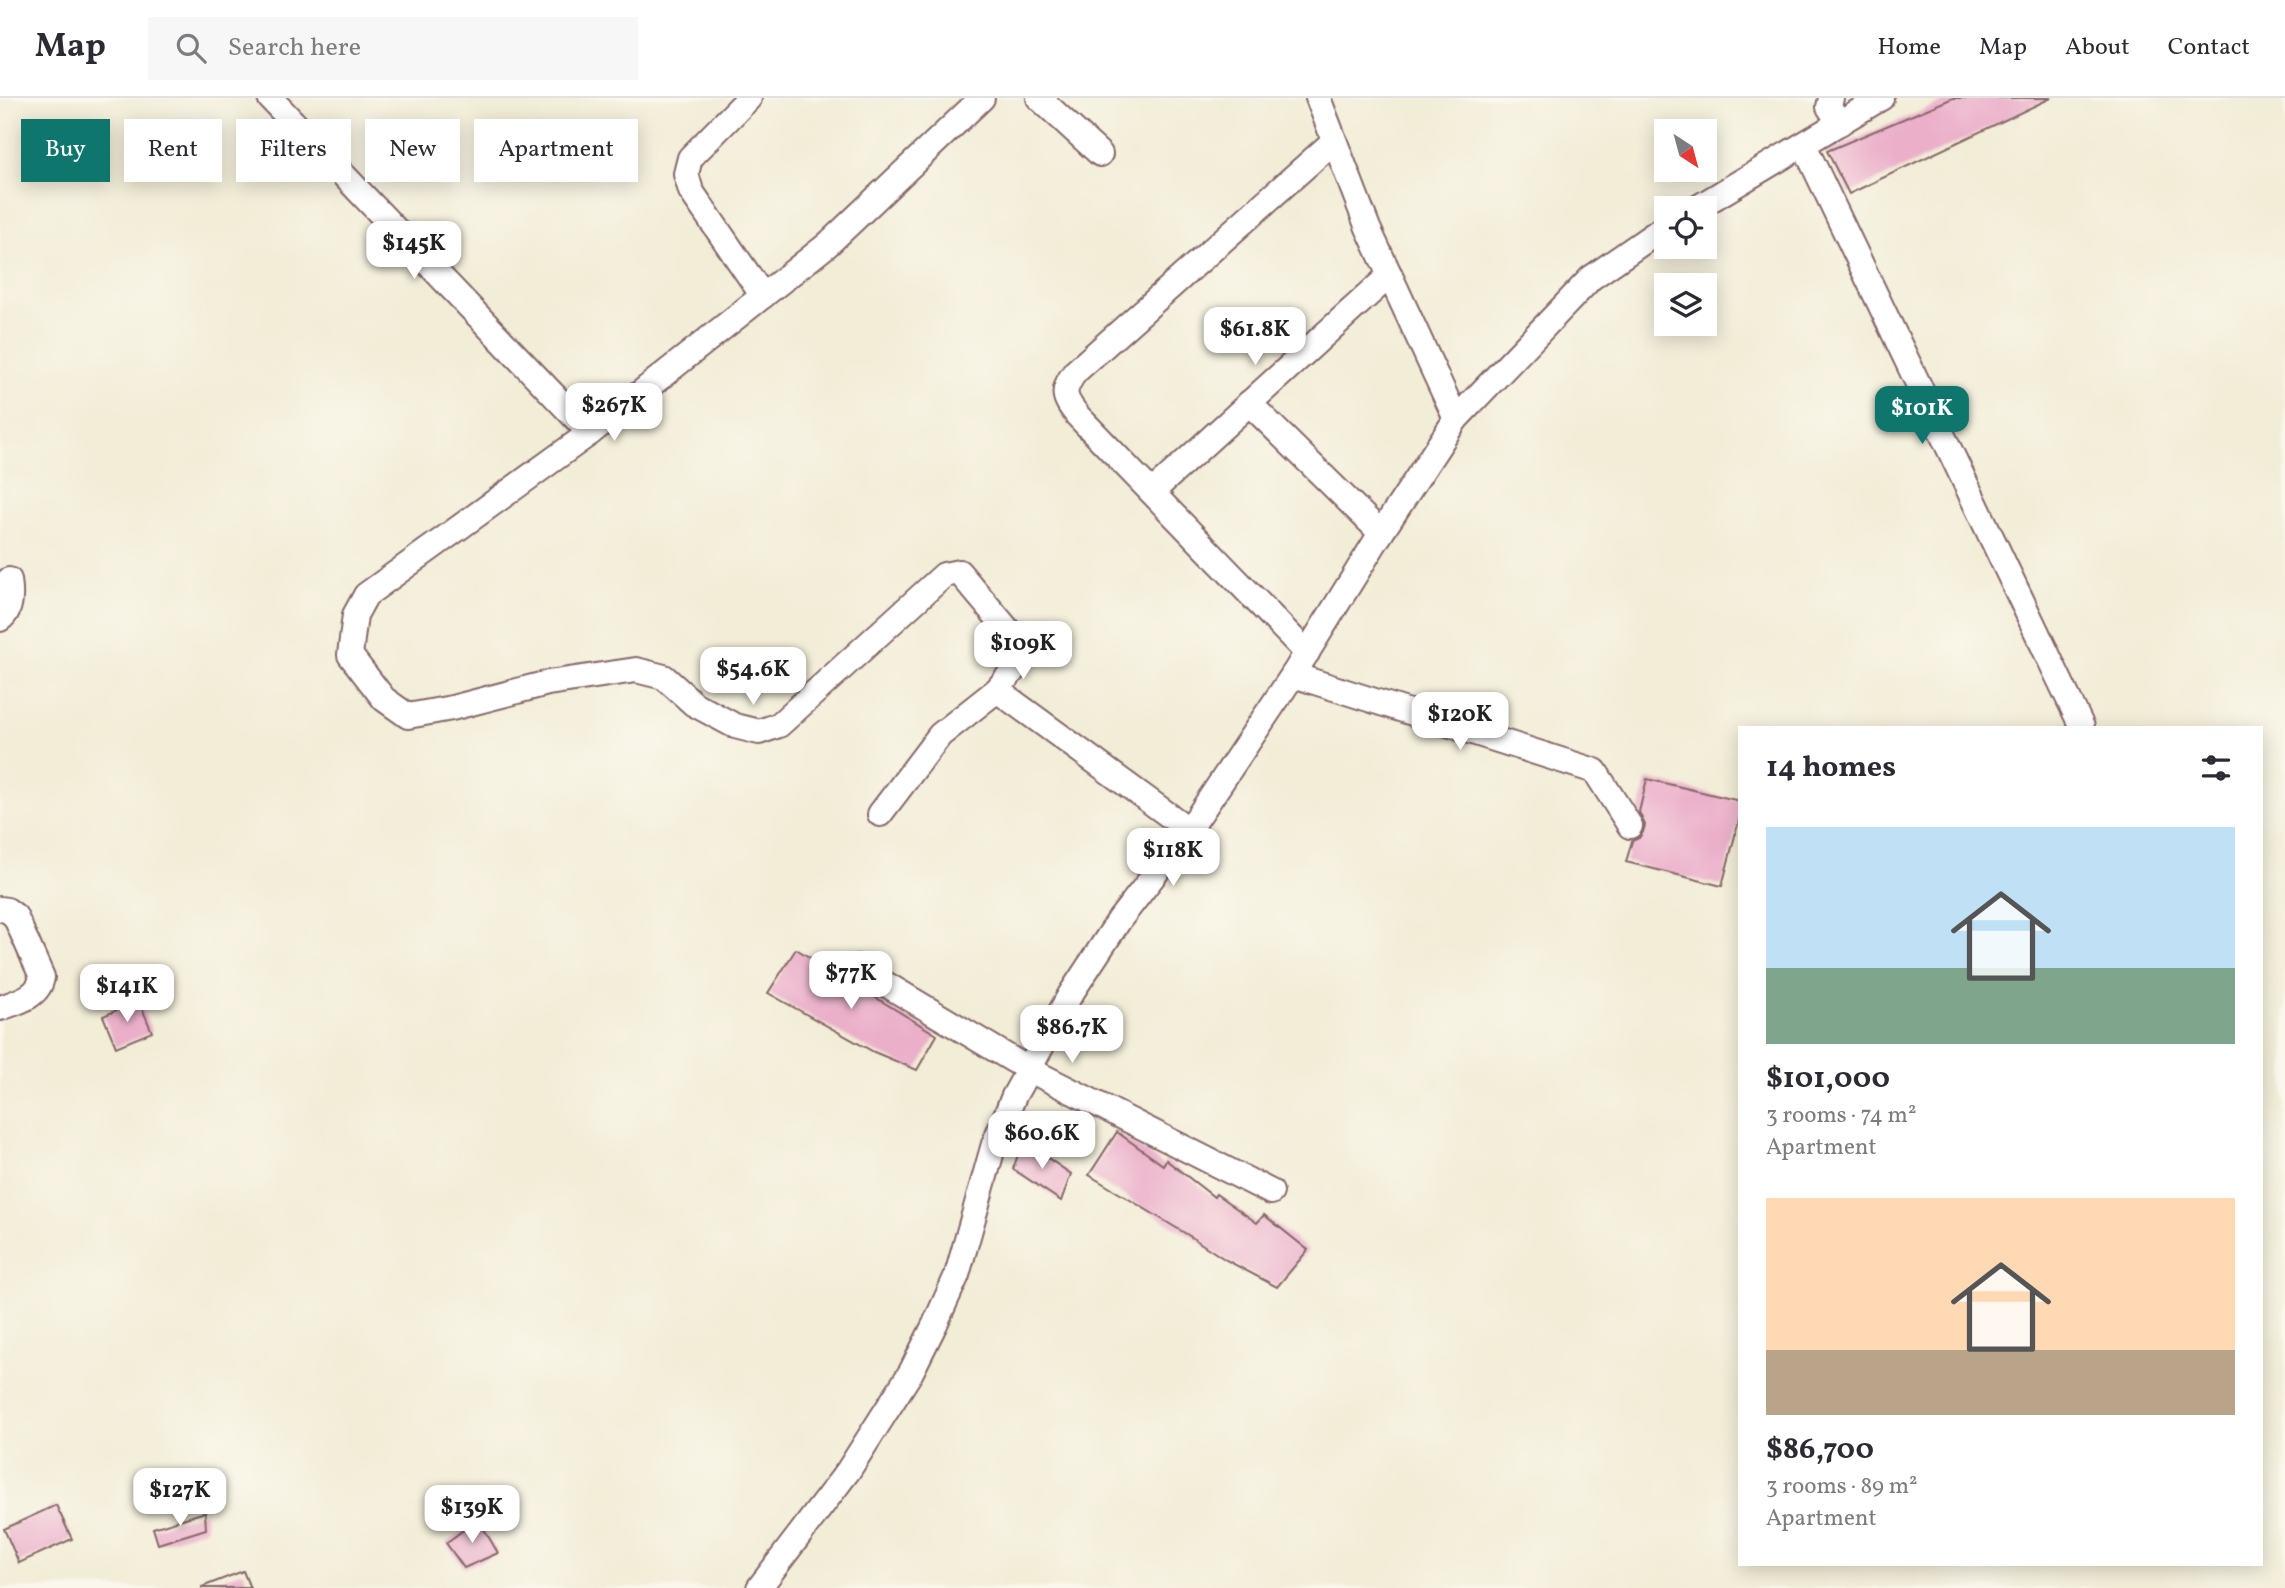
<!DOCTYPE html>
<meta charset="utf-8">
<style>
body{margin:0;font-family:Vollkorn,serif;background:#f7f7f7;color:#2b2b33;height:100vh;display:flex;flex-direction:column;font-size:26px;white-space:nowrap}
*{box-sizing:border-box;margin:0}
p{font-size:23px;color:#7c7c81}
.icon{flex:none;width:38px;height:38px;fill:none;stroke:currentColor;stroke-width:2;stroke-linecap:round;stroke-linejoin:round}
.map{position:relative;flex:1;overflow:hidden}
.side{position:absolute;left:1738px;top:628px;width:525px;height:840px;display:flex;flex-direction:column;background:#fff;border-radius:0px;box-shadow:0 4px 18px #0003}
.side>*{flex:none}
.top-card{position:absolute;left:21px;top:21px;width:665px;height:63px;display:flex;gap:14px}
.needle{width:46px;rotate:144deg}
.controls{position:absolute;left:1654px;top:21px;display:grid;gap:14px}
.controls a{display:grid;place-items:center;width:63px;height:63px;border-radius:0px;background:#fff;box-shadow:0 4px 18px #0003;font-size:35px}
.price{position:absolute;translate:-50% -60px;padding:0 16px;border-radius:14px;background:#fff;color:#222;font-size:23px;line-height:46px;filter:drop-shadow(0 2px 4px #0008)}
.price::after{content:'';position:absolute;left:50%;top:42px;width:21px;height:16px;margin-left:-10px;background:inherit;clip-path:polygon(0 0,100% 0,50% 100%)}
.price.selected{background:#0f766e;color:#fff}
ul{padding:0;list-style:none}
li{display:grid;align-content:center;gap:14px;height:371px;padding:0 28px}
li span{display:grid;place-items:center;height:217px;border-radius:0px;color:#555}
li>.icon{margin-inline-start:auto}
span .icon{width:126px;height:126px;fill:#fffc;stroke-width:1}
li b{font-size:30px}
h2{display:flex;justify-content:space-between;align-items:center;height:84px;padding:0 28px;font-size:30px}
.pill{padding:0 24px;border-radius:0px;background:#fff;box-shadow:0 4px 18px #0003;font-size:24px;line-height:63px}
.pill.selected{background:#0f766e;color:#fff}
header{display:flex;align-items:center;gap:42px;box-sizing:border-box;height:98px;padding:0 35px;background:#fff;border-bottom:2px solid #e1e1e2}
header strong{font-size:33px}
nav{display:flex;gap:38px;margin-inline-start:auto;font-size:24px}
.search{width:490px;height:63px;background:#f7f7f7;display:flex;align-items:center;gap:18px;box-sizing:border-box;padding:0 24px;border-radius:0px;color:#7c7c81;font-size:26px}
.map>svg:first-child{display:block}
.building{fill:#ebafca}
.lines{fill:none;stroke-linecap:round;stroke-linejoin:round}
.minor-casing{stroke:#856767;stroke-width:28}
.minor{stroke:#fff;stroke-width:24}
</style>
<header>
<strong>Map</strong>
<div class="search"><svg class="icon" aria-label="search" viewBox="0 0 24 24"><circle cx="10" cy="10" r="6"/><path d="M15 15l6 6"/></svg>Search here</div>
<nav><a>Home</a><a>Map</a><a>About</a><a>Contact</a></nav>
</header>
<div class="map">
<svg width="2285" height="1490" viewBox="0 0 2285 1490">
<rect width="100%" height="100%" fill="#fbf7ec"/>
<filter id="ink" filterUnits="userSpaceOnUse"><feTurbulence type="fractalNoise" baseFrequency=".0143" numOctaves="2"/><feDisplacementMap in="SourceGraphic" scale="14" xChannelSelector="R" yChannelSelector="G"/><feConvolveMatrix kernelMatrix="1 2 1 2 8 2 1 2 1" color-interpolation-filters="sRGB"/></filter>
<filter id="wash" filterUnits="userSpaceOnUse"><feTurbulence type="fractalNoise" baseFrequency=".00686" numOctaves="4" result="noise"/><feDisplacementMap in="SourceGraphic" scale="28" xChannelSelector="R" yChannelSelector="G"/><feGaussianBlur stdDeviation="1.57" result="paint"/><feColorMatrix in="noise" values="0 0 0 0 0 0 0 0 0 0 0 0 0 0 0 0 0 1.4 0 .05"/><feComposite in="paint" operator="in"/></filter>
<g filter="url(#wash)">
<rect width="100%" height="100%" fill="#f2edd7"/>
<g id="blocks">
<g class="building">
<path d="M1953 0H2051L1849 96 1827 53Z"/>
<path d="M1647 681 1740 703V718L1722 788 1626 764 1632 743 1639 740 1643 734 1645 727 1639 714Z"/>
<path d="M796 851 937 937 917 972 874 954 768 895Z"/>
<path d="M139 903 152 934 116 949 103 918Z"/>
<path d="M1117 1034 1163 1067 1166 1062 1214 1099 1216 1096 1257 1125 1264 1117 1308 1152 1277 1189 1226 1162 1188 1137 1089 1077Z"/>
<path d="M1023 1043 1071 1076 1061 1103 1013 1071Z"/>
<path d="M56 1407 72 1441 19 1465 4 1431Z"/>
<path d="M205 1414 206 1431 158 1446 153 1430Z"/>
<path d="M478 1421 498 1455 464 1470 446 1445Z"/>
<path d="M243 1473 250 1490H202V1489Z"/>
</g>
</g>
</g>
<g filter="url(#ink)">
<use href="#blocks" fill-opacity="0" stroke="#856767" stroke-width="2"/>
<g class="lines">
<g class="minor-casing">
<g id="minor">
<path d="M270 0 590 335"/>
<path d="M749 0 690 60 686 76 691 93 763 198"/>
<path d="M982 0 827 147 590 335 366 497 355 517 350 557 384 601 408 618 452 610 548 585 636 572 664 579 694 606 735 628 759 634 779 627 944 477 959 474 1019 545 1023 560 997 592"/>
<path d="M1039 0 1100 56"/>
<path d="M1318 0 1368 130 1456 321"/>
<path d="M1831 0 1829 9 1840 25"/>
<path d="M1804 47 2082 629"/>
<path d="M1697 110 1881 0"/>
<path d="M1249 305 1381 435"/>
<path d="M1152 394 1390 177"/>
<path d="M0 521C12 513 11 495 9 482"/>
<path d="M1307 555 1078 318C1063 299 1061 294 1075 274L1334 43"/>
<path d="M1293 577 1595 673 1630 728"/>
<path d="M880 716 940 637 997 592 1189 732"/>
<path d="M0 811 7 812 15 818 42 879C39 899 17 904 0 910"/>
<path d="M857 869 1028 971 1271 1094"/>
<path d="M759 1490 848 1373 911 1274 935 1226 957 1177 994 1046 1014 998 1070 897 1120 821 1189 732 1293 577 1381 435 1456 321 1591 180 1666 128"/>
</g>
</g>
<use href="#minor" class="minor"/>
</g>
</g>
</svg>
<div class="controls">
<a><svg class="needle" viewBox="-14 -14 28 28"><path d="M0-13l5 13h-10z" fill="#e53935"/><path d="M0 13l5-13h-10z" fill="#7c7c81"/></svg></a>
<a><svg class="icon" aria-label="locate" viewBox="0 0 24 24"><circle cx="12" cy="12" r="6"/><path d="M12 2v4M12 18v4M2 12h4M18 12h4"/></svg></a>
<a><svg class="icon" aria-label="layers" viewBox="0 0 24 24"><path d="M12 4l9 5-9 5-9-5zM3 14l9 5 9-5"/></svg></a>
</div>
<b class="price" style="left:414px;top:183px">$145K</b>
<b class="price" style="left:1255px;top:269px">$61.8K</b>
<b class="price" style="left:614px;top:345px">$267K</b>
<b class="price selected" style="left:1922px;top:348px">$101K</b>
<b class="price" style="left:1023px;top:583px">$109K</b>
<b class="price" style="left:753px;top:609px">$54.6K</b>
<b class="price" style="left:1460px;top:654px">$120K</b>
<b class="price" style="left:1173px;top:790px">$118K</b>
<b class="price" style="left:851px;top:913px">$77K</b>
<b class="price" style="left:127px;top:926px">$141K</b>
<b class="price" style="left:1072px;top:967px">$86.7K</b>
<b class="price" style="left:1042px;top:1073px">$60.6K</b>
<b class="price" style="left:180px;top:1430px">$127K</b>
<b class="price" style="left:472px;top:1447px">$139K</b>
<div class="top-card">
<a class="pill selected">Buy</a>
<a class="pill">Rent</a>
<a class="pill">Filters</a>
<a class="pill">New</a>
<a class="pill">Apartment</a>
</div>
<section class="side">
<h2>14 homes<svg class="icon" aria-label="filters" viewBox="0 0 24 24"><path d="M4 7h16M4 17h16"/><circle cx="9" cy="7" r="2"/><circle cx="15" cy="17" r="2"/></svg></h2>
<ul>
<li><span style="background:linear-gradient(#bfe0f5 65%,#7fa58c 0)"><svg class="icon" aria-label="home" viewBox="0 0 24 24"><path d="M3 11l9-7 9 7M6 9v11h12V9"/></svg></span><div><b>$101,000</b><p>3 rooms · 74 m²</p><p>Apartment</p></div></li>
<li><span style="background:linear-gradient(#ffd9b3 70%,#b9a48a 0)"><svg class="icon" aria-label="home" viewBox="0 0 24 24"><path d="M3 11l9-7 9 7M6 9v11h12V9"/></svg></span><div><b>$86,700</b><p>3 rooms · 89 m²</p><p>Apartment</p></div></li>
</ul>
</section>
</div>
